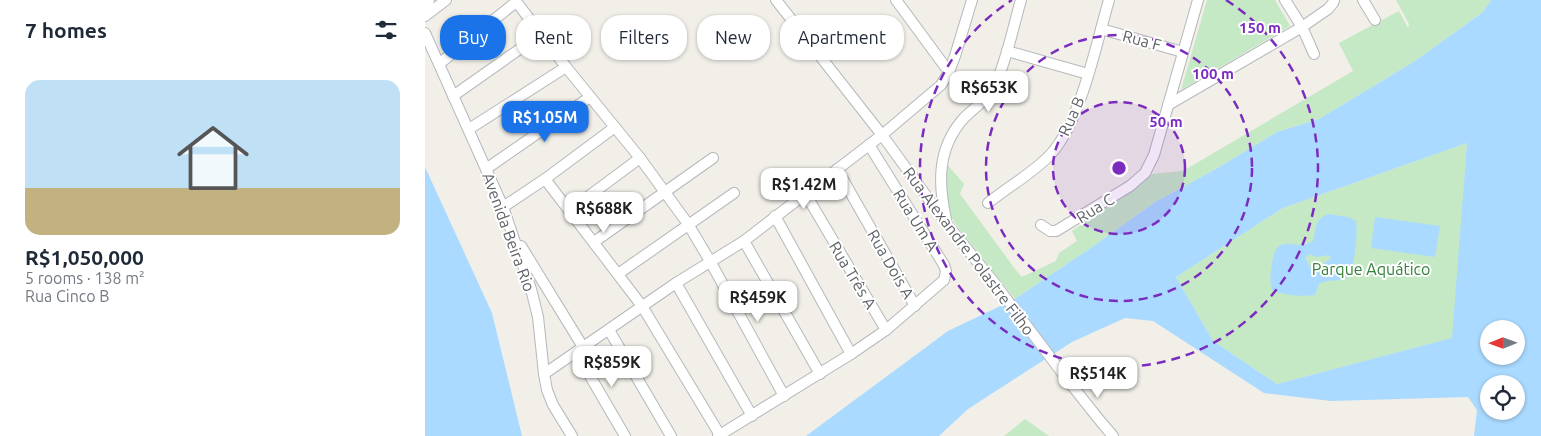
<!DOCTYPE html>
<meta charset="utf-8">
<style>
body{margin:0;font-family:Ubuntu,sans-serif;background:#f6f6f7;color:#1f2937;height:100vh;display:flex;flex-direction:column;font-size:19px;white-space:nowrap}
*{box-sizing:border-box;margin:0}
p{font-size:16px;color:#747a83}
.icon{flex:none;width:28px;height:28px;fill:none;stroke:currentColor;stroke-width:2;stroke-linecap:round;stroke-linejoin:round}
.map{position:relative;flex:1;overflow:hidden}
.panel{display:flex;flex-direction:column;background:#fff;width:425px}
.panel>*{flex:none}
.top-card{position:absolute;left:15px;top:15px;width:475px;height:45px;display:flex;gap:10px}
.needle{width:32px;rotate:269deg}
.controls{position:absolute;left:1055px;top:320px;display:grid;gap:10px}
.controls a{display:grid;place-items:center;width:45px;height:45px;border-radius:50%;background:#fff;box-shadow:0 1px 4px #0004;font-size:25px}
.price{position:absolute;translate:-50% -42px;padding:0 11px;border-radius:10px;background:#fff;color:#222;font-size:16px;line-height:32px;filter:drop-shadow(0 1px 2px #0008)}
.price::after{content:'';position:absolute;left:50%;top:30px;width:15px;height:11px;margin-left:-8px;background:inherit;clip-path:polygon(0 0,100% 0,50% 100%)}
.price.on{background:#1a73e8;color:#fff}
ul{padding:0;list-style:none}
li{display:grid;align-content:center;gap:10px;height:265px;padding:0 25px}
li+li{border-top:1px solid #e0e1e3}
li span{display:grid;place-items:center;height:155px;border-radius:15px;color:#555}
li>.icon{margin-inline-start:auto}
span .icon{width:90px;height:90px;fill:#fffc;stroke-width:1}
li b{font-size:21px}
h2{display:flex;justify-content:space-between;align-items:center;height:60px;padding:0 25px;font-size:21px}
.chip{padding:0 18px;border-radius:20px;background:#fff;box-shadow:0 1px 4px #0004;font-size:18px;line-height:45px}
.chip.on{background:#1a73e8;color:#fff}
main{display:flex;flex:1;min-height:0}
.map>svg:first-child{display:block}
.green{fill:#c5e8c5}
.water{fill:#aadaff;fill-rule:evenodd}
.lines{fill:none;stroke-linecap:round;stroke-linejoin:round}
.street-casing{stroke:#b5b8bc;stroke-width:12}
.street{stroke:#fff;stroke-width:10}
.ring{fill:none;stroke:#7b2cbf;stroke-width:2.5;stroke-dasharray:9 6}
.labels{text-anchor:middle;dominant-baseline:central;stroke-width:4;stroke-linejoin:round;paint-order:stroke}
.street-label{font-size:16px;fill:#5f6368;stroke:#fff}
.park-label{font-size:16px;fill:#348238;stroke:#fff}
.centre{fill:#7b2cbf;stroke:#fff;stroke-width:2.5}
.ring-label{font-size:15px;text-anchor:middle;font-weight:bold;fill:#7b2cbf;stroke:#fff;stroke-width:4;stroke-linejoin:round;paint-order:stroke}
</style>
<main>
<section class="panel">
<h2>7 homes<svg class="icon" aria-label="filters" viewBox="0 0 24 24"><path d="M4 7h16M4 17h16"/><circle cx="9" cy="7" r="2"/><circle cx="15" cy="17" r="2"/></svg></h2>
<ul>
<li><span style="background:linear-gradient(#bfe0f5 70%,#c2b280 0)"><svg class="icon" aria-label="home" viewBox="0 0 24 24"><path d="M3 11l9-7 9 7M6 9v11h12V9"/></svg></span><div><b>R$1,050,000</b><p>5 rooms · 138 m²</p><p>Rua Cinco B</p></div></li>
</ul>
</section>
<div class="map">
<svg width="1116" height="436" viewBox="0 0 1116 436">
<rect width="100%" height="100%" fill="#f1efe8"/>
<g class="green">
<path d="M782 0H850L865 26 756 90Z"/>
<path d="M971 0H1066L1058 12 990 61 894 119 852 132 791 169 730 202 670 245 590 299 535 230 526 217 521 202 518 182 521 163 539 184 535 194 590 269 597 277 631 261 634 253 652 241 647 231 727 174 758 171 928 71 914 43 974 11 983 28 984 24Z"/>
<path d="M1042 143 1028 338 852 384 788 341 751 277 858 208Z"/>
<path d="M600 419 624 436H579Z"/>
</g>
<g class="water">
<path d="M1066 0H1116V436H1049L1052 410 1043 397 906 401 839 393 728 321 700 318 647 342 543 409 514 436H381L523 331 590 299 670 245 730 202 791 169 852 132 894 119 990 61 1058 12ZM1042 143 1027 338 852 384 788 341 751 277 858 208ZM1064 329H1091V356H1064ZM1064 384H1091V411H1064Z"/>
<path d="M0 167 67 313 97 436H0Z"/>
<path d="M903 214 923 217 931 221C933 232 930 272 921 278 912 283 904 278 894 284L890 295C876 297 859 295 847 290 844 280 846 273 847 263 852 230 869 253 888 241 892 228 888 221 903 214ZM885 254 892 257 903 255 906 258 890 270H887L880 258Z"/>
<path d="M950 217 1015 226 1010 257 946 248Z"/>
</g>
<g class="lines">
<g class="street-casing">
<g id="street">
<path d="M90 0 141 67 215 158 263 224 285 261 359 396"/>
<path d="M351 0 457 135 521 223 571 285 641 378 676 422 688 436"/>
<path d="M471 0 524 72"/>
<path d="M860 0 877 27 889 54"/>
<path d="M938 0 950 20"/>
<path d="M0 12 4 0"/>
<path d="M0 16 21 0"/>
<path d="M676 29 758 52"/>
<path d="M0 33 78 207 106 289 113 317 119 374 122 390 128 405 147 436"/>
<path d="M582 51 663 74"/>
<path d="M14 64 91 2"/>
<path d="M28 96 116 34"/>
<path d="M743 105 877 27 903 9 908 3 909 0"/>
<path d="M44 129 141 67"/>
<path d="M61 169 165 97"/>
<path d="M412 169 490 306"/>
<path d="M120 179 217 306 295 435"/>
<path d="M380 193 461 330"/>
<path d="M563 203C582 188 604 175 621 159 655 128 671 44 684 0"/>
<path d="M78 207 120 179 190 127"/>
<path d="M145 210 215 158"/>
<path d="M350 216 426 354"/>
<path d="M521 219C513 183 512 148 539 118 550 107 563 99 570 85 582 60 588 27 596 0"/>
<path d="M616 225 625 231H631L705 186 720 173 729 155 773 0"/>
<path d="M319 241 395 374"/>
<path d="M169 242 288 158"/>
<path d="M96 246 158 347"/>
<path d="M193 274 309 193"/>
<path d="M251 283 327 416"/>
<path d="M184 330 246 436"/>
<path d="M151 352 200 436"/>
<path d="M119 374 251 283 319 241 457 135 516 85 524 72 530 56 547 0"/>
<path d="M293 436 426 354 461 330 519 280 521 271 519 265 444 145"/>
</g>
</g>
<use href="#street" class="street"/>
</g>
<circle cx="694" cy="168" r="66" fill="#7b2cbf" fill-opacity=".12"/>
<g class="ring">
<circle cx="694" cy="168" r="66"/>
<circle cx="694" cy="168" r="133"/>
<path d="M801 0A199 199 0 1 1 587 0"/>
</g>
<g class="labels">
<g class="street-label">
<text transform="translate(717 40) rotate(15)">Rua F</text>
<text transform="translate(646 116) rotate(-66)">Rua B</text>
<text transform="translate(670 208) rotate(-32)">Rua C</text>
<text transform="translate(491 220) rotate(58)">Rua Um A</text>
<text transform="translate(84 232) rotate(70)">Avenida Beira Rio</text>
<text transform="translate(544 251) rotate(53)">Rua Alexandre Polastre Filho</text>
<text transform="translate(466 264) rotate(60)">Rua Dois A</text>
<text transform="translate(428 275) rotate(59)">Rua Três A</text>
</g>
<g class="park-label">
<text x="946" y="269">Parque Aquático</text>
</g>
</g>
<circle cx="694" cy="168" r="8" class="centre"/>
<g class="ring-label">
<text x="835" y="33">150 m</text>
<text x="788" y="79">100 m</text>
<text x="741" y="127">50 m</text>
</g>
</svg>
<div class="controls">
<a><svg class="needle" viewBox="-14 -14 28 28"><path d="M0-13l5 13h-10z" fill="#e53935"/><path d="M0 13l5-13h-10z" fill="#747a83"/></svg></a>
<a><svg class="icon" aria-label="locate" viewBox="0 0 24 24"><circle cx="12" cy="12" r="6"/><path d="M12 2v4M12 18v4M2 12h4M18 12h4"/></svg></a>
</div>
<b class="price" style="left:564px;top:113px">R$653K</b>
<b class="price on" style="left:120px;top:143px">R$1.05M</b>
<b class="price" style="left:379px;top:210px">R$1.42M</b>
<b class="price" style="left:179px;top:234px">R$688K</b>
<b class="price" style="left:333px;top:323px">R$459K</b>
<b class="price" style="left:187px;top:388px">R$859K</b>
<b class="price" style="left:673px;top:399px">R$514K</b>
<div class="top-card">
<a class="chip on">Buy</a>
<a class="chip">Rent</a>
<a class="chip">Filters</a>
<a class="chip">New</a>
<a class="chip">Apartment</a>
</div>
</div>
</main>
